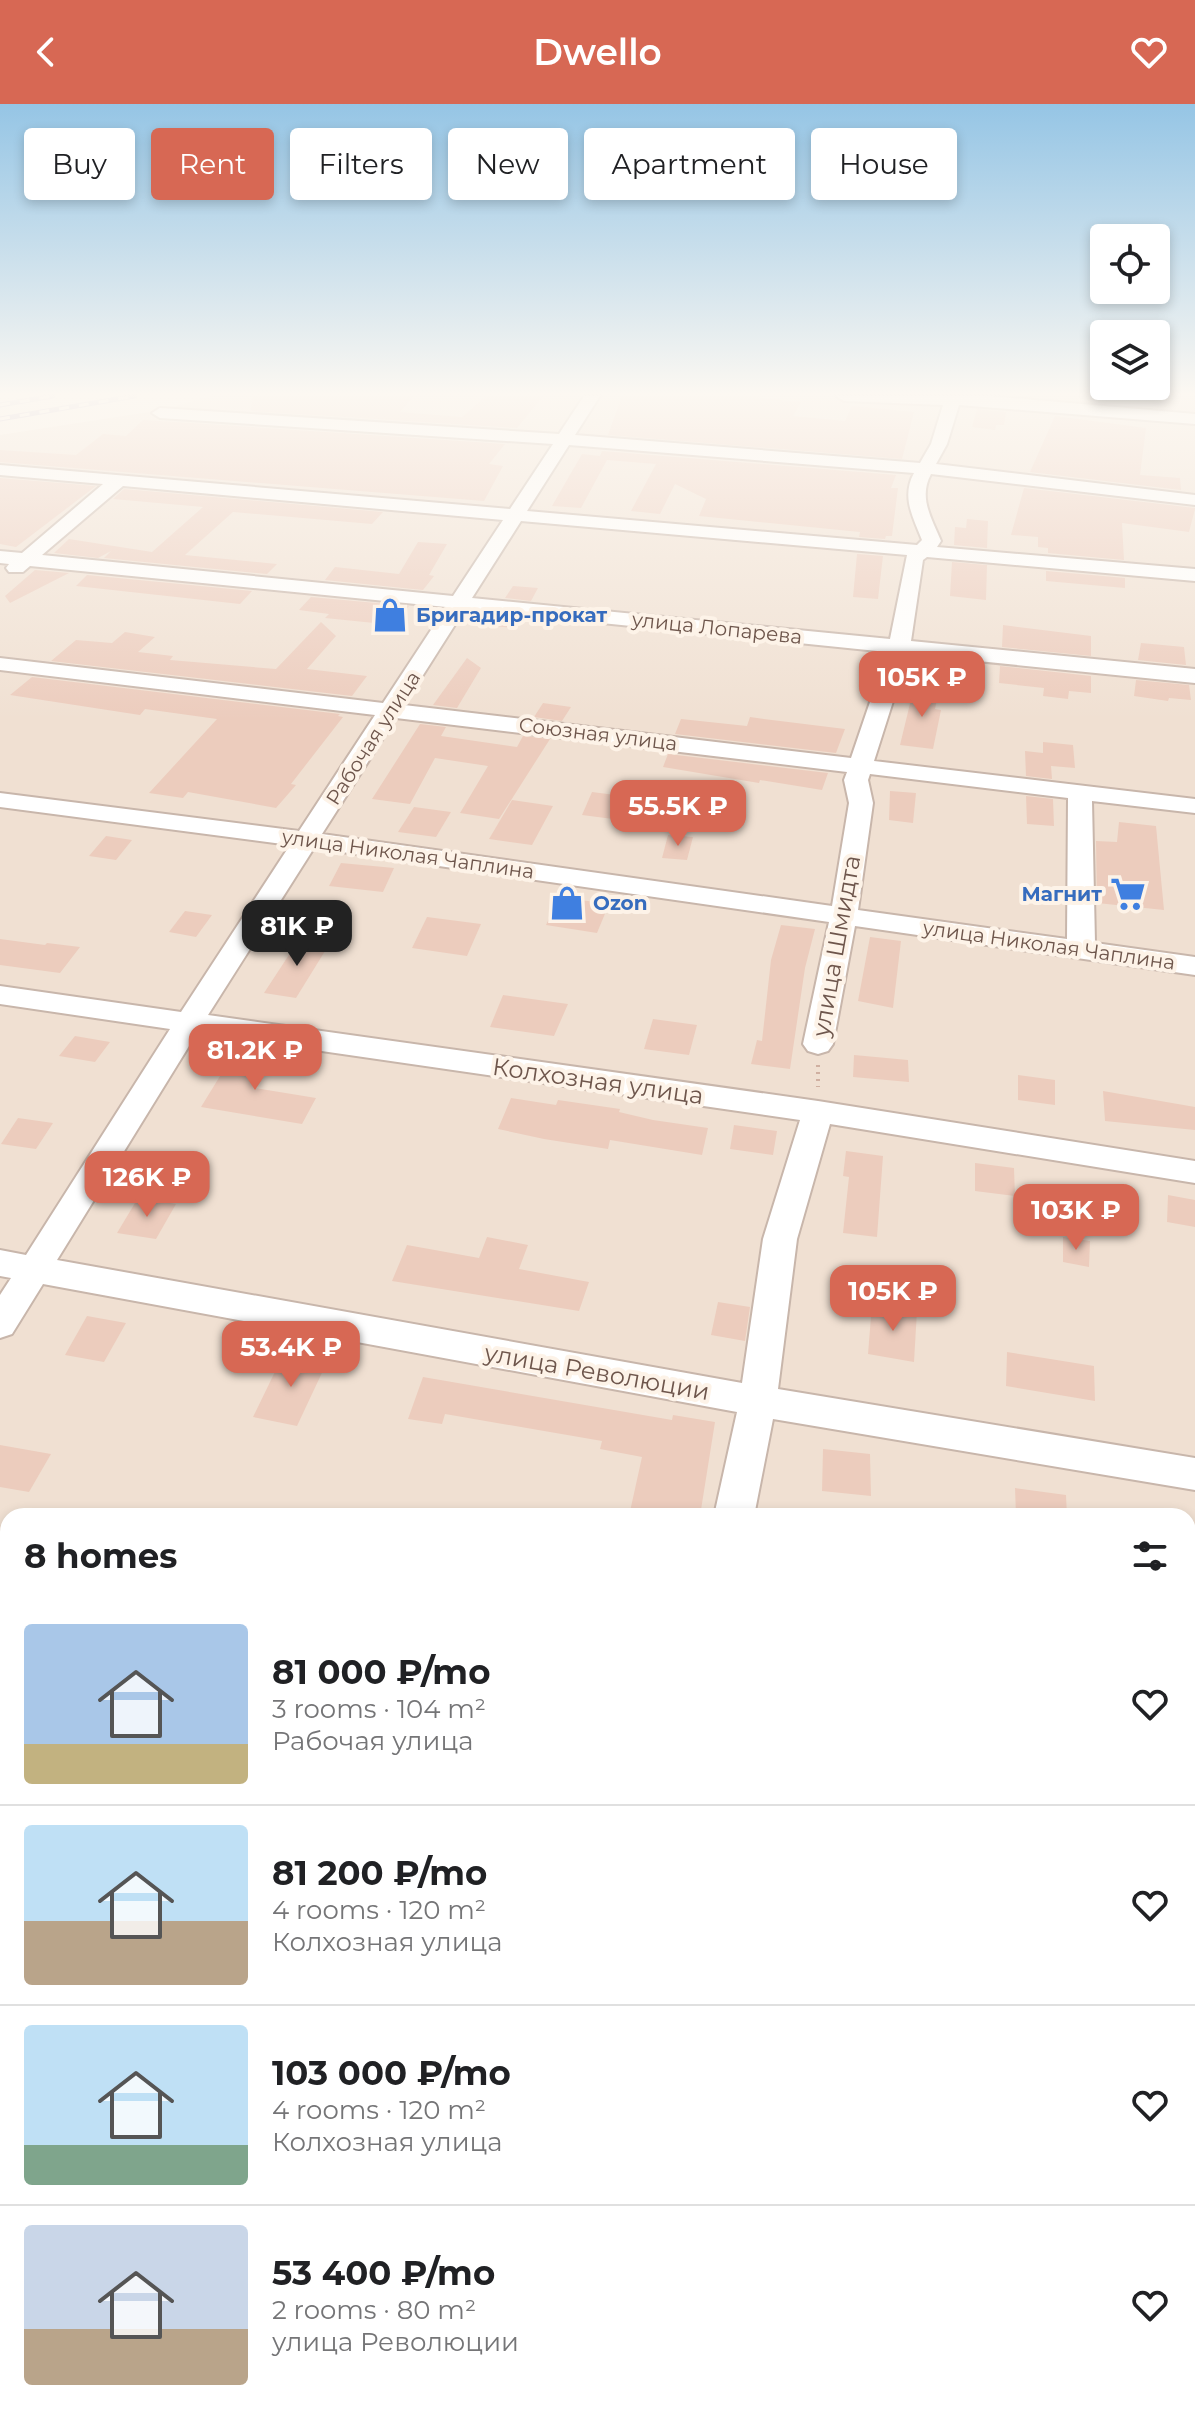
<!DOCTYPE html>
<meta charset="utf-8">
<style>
body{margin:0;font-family:Montserrat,sans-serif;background:#f6f6f6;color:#202124;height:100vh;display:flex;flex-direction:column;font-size:30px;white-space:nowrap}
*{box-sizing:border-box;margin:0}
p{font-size:26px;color:#757577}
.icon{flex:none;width:44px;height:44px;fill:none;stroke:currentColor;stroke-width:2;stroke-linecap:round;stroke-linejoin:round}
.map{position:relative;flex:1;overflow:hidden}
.drawer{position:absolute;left:0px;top:1404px;width:1196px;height:912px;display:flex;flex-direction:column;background:#fff;border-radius:24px 24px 0 0;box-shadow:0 4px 12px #0003}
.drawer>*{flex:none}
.guide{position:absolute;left:24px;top:24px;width:1148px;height:72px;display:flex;gap:16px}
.controls{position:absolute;left:1090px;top:120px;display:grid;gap:16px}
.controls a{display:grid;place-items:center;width:80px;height:80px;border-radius:8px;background:#fff;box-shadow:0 4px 12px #0003;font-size:40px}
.price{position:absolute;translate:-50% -68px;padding:0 18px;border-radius:16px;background:#d76854;color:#fff;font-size:26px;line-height:52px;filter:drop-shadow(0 2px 4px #0008)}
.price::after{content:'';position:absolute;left:50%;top:48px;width:24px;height:18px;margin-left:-12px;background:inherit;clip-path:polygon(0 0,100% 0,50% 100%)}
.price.current{background:#222;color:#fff}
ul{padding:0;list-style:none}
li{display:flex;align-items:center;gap:24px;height:200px;padding:0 24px}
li+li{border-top:2px solid #e0e0e0}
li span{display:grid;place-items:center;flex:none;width:224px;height:160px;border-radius:8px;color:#555}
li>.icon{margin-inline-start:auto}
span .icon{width:96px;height:96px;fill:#fffc;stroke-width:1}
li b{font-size:34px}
h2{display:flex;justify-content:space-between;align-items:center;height:96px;padding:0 24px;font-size:34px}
.tag{padding:0 28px;border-radius:8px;background:#fff;box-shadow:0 4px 12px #0003;font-size:28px;line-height:72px}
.tag.current{background:#d76854;color:#fff}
header{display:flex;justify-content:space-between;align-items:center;height:104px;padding:0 24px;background:#d76854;color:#fff;font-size:36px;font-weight:600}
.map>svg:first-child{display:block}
.residential{fill:#f0e0d2;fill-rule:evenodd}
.building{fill:#ecccbd}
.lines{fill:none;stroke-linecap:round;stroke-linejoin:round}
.minor-casing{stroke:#c8b6ab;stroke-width:4}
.path{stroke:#d0b0a1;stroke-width:4;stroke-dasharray:2 5;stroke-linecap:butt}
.minor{fill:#fff;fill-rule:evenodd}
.rail-casing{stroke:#b1a3c1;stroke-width:5}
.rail{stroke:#fdf3e8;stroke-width:3;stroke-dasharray:10;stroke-linecap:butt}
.labels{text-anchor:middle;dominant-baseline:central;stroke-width:8;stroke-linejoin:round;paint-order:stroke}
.far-shop-label{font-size:20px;font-weight:bold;fill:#366cbe;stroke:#fdf3e8;text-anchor:start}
.far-street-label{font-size:20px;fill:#6e564c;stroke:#fdf3e8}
.street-label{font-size:24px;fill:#6e564c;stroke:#fdf3e8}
</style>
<header><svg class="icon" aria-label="back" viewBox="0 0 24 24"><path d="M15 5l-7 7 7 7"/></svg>Dwello<svg class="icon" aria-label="heart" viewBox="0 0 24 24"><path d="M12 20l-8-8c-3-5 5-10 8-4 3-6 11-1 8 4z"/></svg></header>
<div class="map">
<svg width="1195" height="2316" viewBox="0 0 1195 2316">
<rect width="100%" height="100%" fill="#f9efe3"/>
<path class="residential" d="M211 292H1195V2316H0V331L162 306ZM8 1412H1188V2308H8Z"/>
<g class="building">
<path d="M252 292H414L400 308 462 313 486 292H543L517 324 251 307Z"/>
<path d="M622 292H744L801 298 793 312 845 317 852 302 914 308 902 355 608 331Z"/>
<path d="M977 305 1006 308 1004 321H996L995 326 972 323Z"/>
<path d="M1055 312 1146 324 1140 371 1180 374 1181 386 1030 368Z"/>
<path d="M143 316 191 319 505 340 489 360 503 362 484 397 0 358V346L76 351 103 330 126 332Z"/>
<path d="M602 347 896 371 891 384H898L892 432H886L885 435 859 433 860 428 699 412 706 395 675 380 660 410 631 407 656 360 607 356 581 404 552 402 582 350 600 352Z"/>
<path d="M0 374 96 382 16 443 0 440Z"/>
<path d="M1024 384 1195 404V405L1189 428 1122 419 1124 456 1048 449V444L1038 443V433L1011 431Z"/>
<path d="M124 385 383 408 372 420 233 408 185 451 277 460 267 470 104 454 111 447 98 454 54 449 69 435 152 448 203 403 113 395Z"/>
<path d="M967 415 988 417 987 444 954 441 955 423 966 424Z"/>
<path d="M418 438 447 440 429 471 434 472 423 486 325 476 335 463 399 470Z"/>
<path d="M857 450 883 452 878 495 853 493Z"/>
<path d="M952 458 987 461 986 496 950 492Z"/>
<path d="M35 466 69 469 10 499 5 492Z"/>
<path d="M1046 467 1125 474V484L1046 477Z"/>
<path d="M87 471 252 487 240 500 76 482Z"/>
<path d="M513 482 538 484 531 497 505 494Z"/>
<path d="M311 493 409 502 394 521 325 514 329 510 299 506Z"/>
<path d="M495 511 521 514 515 524 489 522Z"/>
<path d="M321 518 336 532 307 565 367 572 352 592 51 557 76 536 112 539 125 528 155 533 138 548 173 552 170 556 276 565Z"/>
<path d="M1003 521 1091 532V552L1002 543Z"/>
<path d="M1141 539 1184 543 1186 561 1138 556Z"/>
<path d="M467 554 481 564 457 604 433 601Z"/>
<path d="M1000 562 1091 572V589L1069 587 1068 595 1043 592 1044 584 999 579Z"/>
<path d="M32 573 340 610 338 612 343 613 291 680 296 681 276 704 188 688 183 694 149 689 217 615 145 605 140 611 10 591Z"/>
<path d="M1136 576 1189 581 1191 596 1169 594 1168 597 1134 592Z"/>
<path d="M914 583 939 586 935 605 941 606 933 645 900 641Z"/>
<path d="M543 599 571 603 562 617 534 613Z"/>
<path d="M750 613 772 616 845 625 836 649 675 630 681 615 747 622Z"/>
<path d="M420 620 446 623 441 632 517 643 523 632 550 635 499 715 460 709 488 662 435 654 410 700 372 695Z"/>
<path d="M1043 638 1073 641 1075 664 1051 662 1052 675 1026 672 1025 647 1043 649Z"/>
<path d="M668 650 828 669 822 686 760 676 759 679 663 663Z"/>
<path d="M890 687 916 689 913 719 889 716Z"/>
<path d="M592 688 623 692 613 715 582 711Z"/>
<path d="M1026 692 1053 695 1054 722 1027 720Z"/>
<path d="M512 696 553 702 532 741 489 735Z"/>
<path d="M414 703 451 708 436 733 398 728Z"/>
<path d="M1119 718 1156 722 1164 806 1097 799 1096 737 1117 738Z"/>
<path d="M668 731 693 733 687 756 662 754Z"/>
<path d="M106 732 132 736 116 756 89 752Z"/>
<path d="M341 759 394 764 383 788 329 782Z"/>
<path d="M559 793 609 800 597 829 546 821Z"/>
<path d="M185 807 212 811 196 833 169 828Z"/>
<path d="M427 813 481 820 467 852 412 844Z"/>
<path d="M781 821 815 825 805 864 790 965 751 960 757 936 762 937 771 856Z"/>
<path d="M870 833 901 837 893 904 858 897Z"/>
<path d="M300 834 330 839 296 894 264 889Z"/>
<path d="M0 835 45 841 47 839 80 843 60 869 0 861Z"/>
<path d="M503 891 568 900 554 932 490 923Z"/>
<path d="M653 915 697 921 689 951 644 945Z"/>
<path d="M75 932 110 938 95 958 59 952Z"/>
<path d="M236 946 274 953 255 984 316 994 302 1020 201 1003Z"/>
<path d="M854 951 908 956 909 978 853 973Z"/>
<path d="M1018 971 1055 976V1001L1018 996Z"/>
<path d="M1103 987 1195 1003V1026L1105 1017Z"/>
<path d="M511 994 556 1001 558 996 620 1005 619 1008 653 1016 708 1024 702 1051 610 1036 608 1045 544 1035 498 1025Z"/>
<path d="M18 1014 53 1019 36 1045 1 1040Z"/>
<path d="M734 1021 777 1027 773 1051 730 1045Z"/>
<path d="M846 1047 883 1052 877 1133 843 1129 849 1073 843 1072Z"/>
<path d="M975 1059 1014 1064 1015 1092 975 1087Z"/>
<path d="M1168 1091 1195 1096V1123L1167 1118Z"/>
<path d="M138 1094 176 1100 156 1135 117 1129Z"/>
<path d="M487 1133 528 1141 519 1165 589 1178 579 1207 392 1177 407 1141 479 1154Z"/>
<path d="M1063 1133 1090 1137 1089 1163 1063 1158Z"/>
<path d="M718 1198 750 1203 745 1237 711 1231Z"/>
<path d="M872 1200 917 1207 914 1258 868 1250Z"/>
<path d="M87 1212 126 1219 104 1258 65 1251Z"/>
<path d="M285 1247 328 1256 297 1322 253 1313Z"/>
<path d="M1007 1248 1094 1262 1095 1297 1006 1282Z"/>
<path d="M423 1273 672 1316 673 1311 715 1318 700 1412H629L642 1353 600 1345 602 1337 445 1310 442 1320 408 1315Z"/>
<path d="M0 1341 51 1350 29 1388 0 1383Z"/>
<path d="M823 1345 870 1350 871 1392 822 1387Z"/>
<path d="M1015 1384 1066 1391 1067 1412H1016Z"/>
</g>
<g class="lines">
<g class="minor-casing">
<g id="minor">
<path d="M584 292H600L575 331 920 359 931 340 943 301 844 297 836 292H990L1195 310V320L959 301 947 340 936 360 1195 391V401L931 370C918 394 932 415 941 437L937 443 1195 465V477L927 453 923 456 911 537 1195 565V579L908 550 874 657 1195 695V709L1092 697 1095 839 1195 853V871L855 822 833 940 828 947 818 950 808 947 803 940 829 818 314 744 208 911 818 997 1195 1057V1079L830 1020 797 1135 778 1285 1195 1354V1386L773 1315 754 1412H714L737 1308 43 1180 12 1230 0 1234V1191L11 1174 0 1172V1146L26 1151 170 925 0 900V882L181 908 290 741 0 703V689L299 727 375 611 0 566V554L383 599 446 503 30 462 23 468H9L6 464 9 460 0 459V447L22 449 103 380 0 371V361L510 405 553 340 160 314 152 309 160 304 559 330ZM569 341 914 369C901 393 913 413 922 436L917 441 527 407ZM123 382 503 416 453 492 42 451ZM521 417 907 451 890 535 472 494ZM465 505 887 548 851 654 404 601ZM396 614 847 668 844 676 849 699 832 802 322 730ZM870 670 1068 694 1067 835 858 806 873 699 868 676ZM197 929 800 1016 763 1135 742 1279 57 1156Z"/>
<path d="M0 1542 8 1543V1583L0 1582Z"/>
<path d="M1188 1796 1195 1797V1845L1188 1844Z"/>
<path d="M0 2192 8 2195V2251L0 2248Z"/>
<path d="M269 2308H351L354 2316H272Z"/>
<path d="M570 2308H628L626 2316H568Z"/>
</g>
</g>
<path class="path" d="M818 961V983"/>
<use href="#minor" class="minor"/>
<g class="rail-casing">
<g id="rail">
<path d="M0 301 53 292"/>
<path d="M0 315 135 292"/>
</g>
</g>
<use href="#rail" class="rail"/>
</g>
<linearGradient id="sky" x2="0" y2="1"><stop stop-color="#95c5e5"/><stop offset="0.47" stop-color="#fcf8f2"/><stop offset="1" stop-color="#fcf8f2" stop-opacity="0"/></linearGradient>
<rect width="1195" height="616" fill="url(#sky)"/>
<defs>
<g id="shop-bare" transform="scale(2.76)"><path d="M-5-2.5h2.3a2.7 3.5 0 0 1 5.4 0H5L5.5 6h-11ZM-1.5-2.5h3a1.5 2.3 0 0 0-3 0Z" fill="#3f7fe0" stroke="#fdf3e8" stroke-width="2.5" paint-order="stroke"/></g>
<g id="supermarket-bare" transform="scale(2.76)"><path d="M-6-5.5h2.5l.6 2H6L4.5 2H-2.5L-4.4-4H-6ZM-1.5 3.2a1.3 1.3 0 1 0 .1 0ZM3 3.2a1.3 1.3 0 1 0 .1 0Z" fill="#3f7fe0" stroke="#fdf3e8" stroke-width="2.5" paint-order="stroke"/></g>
</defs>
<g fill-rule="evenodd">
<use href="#shop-bare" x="390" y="511"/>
<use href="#supermarket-bare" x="1128" y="790"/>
<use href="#shop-bare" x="567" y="799"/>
</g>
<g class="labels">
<g class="far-shop-label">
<text x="416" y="511">Бригадир-прокат</text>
<text x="1102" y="790" text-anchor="end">Магнит</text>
<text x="593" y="799">Ozon</text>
</g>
<g class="far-street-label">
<text transform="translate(717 524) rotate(6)">улица Лопарева</text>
<text transform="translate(598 630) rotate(7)">Союзная улица</text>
<text transform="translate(373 634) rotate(-57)">Рабочая улица</text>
<text transform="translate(408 750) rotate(8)">улица Николая Чаплина</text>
<text transform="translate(1049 841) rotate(8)">улица Николая Чаплина</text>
</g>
<g class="street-label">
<text transform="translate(836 842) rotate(-80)">улица Шмидта</text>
<text transform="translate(598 977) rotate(8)">Колхозная улица</text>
<text transform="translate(597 1268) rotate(10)">улица Революции</text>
</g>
</g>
</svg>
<div class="controls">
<a><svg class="icon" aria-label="locate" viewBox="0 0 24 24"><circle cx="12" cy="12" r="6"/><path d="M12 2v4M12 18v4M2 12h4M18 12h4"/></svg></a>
<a><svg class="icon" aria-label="layers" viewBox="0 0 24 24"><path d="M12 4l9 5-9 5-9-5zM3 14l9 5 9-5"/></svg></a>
</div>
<b class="price" style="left:922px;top:615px">105K ₽</b>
<b class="price" style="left:678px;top:744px">55.5K ₽</b>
<b class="price current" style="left:297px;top:864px">81K ₽</b>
<b class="price" style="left:255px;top:988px">81.2K ₽</b>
<b class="price" style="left:147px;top:1115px">126K ₽</b>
<b class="price" style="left:1076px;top:1148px">103K ₽</b>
<b class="price" style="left:893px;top:1229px">105K ₽</b>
<b class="price" style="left:291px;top:1285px">53.4K ₽</b>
<div class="guide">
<a class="tag">Buy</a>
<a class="tag current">Rent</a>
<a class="tag">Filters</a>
<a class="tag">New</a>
<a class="tag">Apartment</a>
<a class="tag">House</a>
</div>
<section class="drawer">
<h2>8 homes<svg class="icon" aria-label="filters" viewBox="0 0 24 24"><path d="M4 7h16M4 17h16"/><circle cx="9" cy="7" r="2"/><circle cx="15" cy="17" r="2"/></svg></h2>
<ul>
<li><span style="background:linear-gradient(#a9c7e8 75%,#c2b280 0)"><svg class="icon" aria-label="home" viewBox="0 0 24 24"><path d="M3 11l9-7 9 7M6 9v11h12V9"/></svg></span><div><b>81 000 ₽/mo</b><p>3 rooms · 104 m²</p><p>Рабочая улица</p></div><svg class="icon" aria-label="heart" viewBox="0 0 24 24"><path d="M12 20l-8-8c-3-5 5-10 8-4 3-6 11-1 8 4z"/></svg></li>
<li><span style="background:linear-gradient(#bfe0f5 60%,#b9a48a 0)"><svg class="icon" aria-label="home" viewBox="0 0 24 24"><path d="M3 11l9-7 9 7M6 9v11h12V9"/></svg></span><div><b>81 200 ₽/mo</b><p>4 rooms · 120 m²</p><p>Колхозная улица</p></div><svg class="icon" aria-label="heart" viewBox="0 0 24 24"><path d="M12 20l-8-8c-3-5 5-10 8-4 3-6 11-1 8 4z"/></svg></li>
<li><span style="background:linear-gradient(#bfe0f5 75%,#7fa58c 0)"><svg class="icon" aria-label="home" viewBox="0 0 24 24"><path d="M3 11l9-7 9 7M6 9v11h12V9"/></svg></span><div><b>103 000 ₽/mo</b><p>4 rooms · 120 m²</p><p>Колхозная улица</p></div><svg class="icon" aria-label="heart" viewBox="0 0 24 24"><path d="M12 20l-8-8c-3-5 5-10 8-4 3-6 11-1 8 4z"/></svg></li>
<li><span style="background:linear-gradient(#c9d6e8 65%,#b9a48a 0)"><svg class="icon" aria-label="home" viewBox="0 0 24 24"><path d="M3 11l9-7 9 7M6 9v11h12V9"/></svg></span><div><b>53 400 ₽/mo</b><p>2 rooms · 80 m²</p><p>улица Революции</p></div><svg class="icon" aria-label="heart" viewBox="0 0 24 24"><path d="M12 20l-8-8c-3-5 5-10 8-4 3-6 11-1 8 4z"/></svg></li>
</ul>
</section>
</div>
